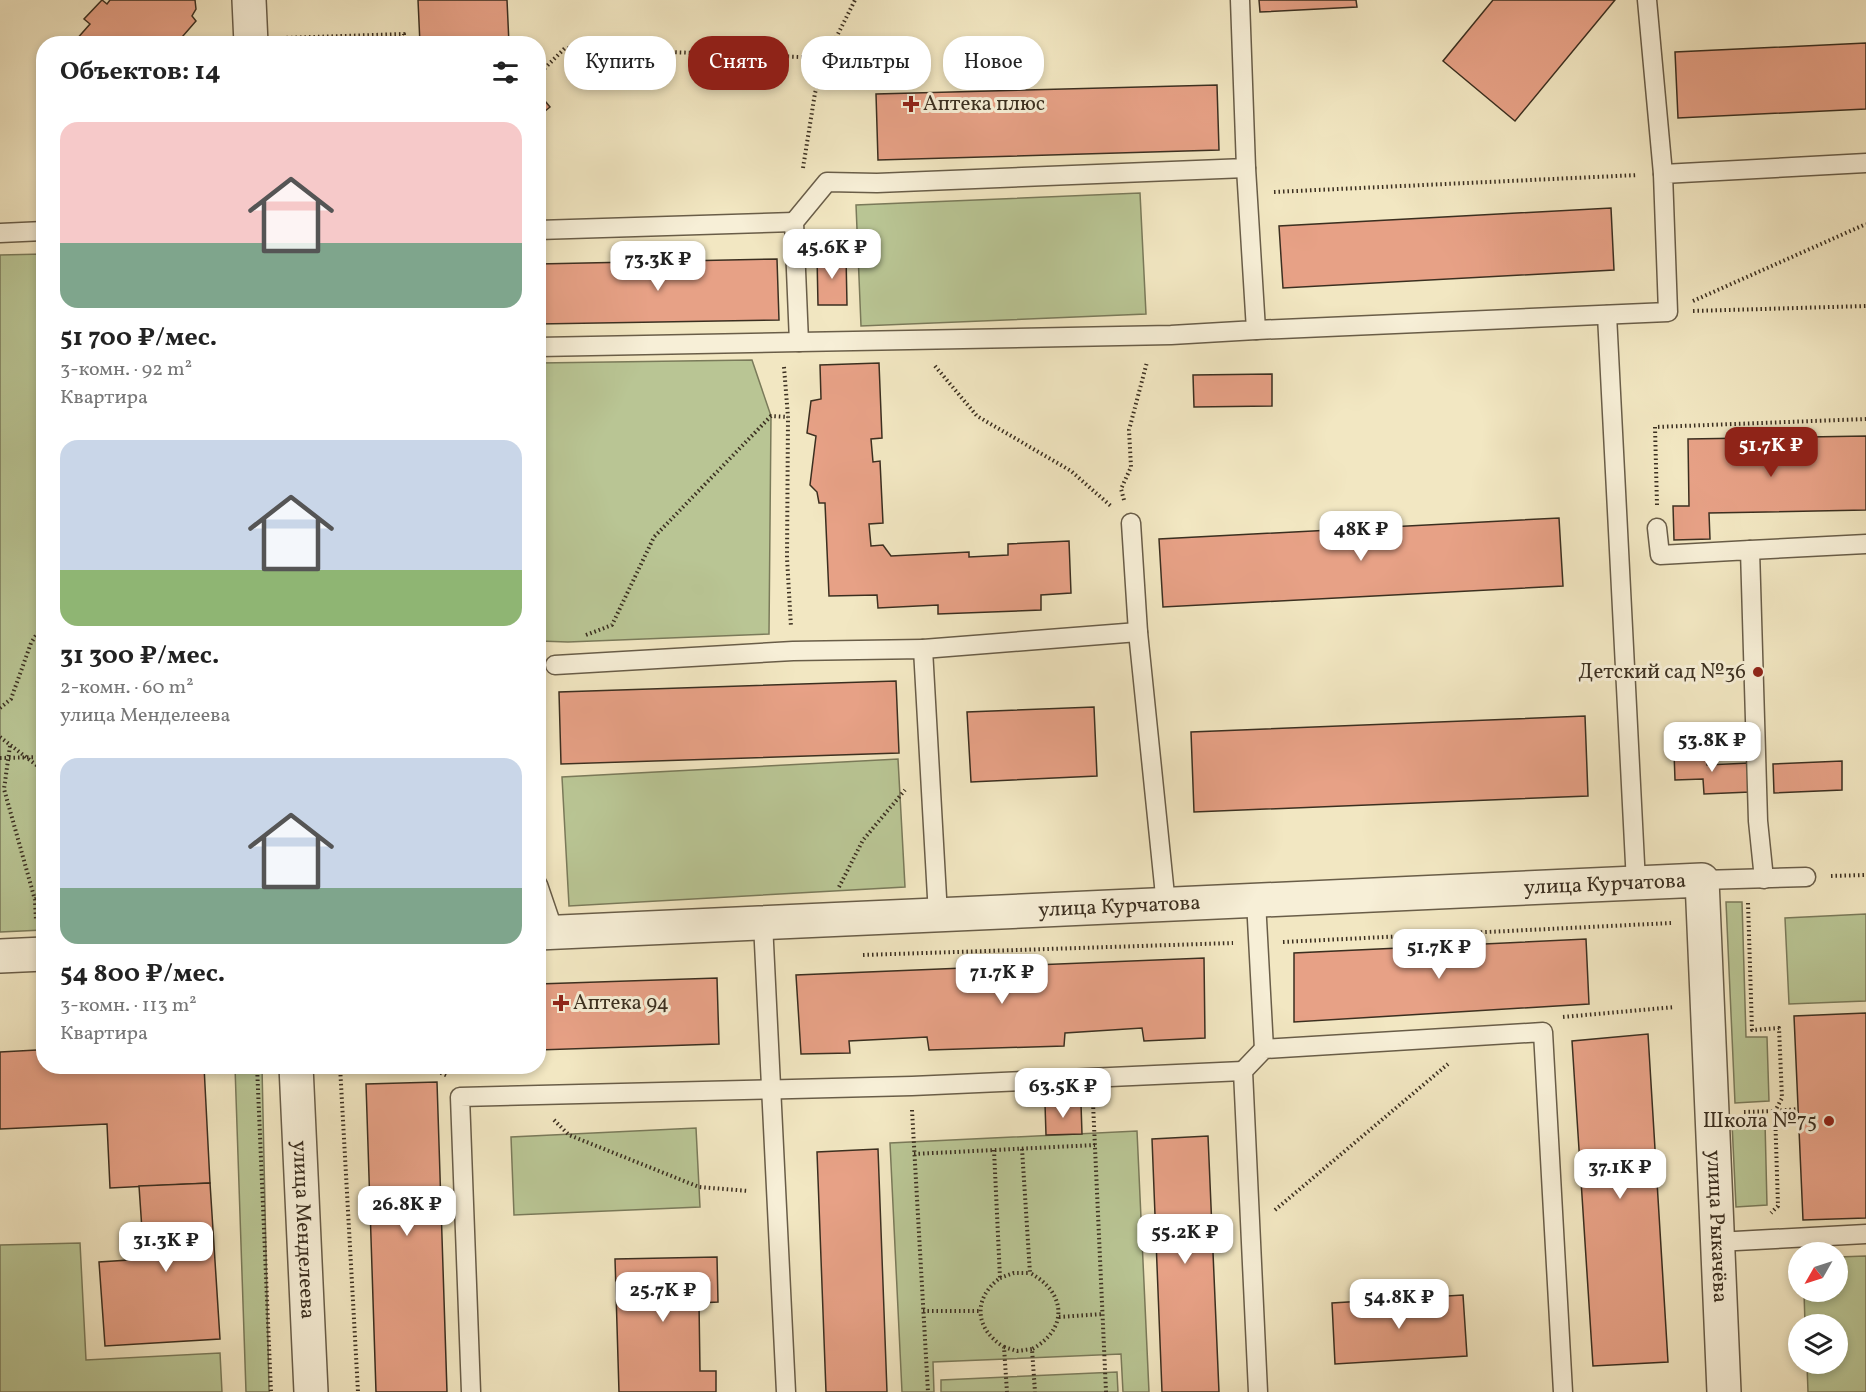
<!DOCTYPE html>
<html lang="ru">
<meta charset="utf-8">
<style>
body{margin:0;font-family:Vollkorn,serif;background:#f2f2f2;color:#222;height:100vh;display:flex;flex-direction:column;font-size:22px;white-space:nowrap}
*{box-sizing:border-box;margin:0}
p{font-size:20px;color:#767676}
.icon{flex:none;width:33px;height:33px;fill:none;stroke:currentColor;stroke-width:2;stroke-linecap:round;stroke-linejoin:round}
.map{position:relative;flex:1;overflow:hidden}
.panel{position:absolute;left:36px;top:36px;width:510px;height:1038px;display:flex;flex-direction:column;background:#fff;border-radius:24px;box-shadow:0 3px 9px #0003}
.panel>*{flex:none}
.top-card{position:absolute;left:564px;top:36px;width:570px;height:54px;display:flex;gap:12px}
.needle{width:39px;rotate:231deg}
.buttons{position:absolute;left:1788px;top:1242px;display:grid;gap:12px}
.buttons a{display:grid;place-items:center;width:60px;height:60px;border-radius:50%;background:#fff;box-shadow:0 3px 9px #0003;font-size:30px}
.price{position:absolute;translate:-50% -51px;padding:0 14px;border-radius:12px;background:#fff;color:#222;font-size:20px;line-height:39px;filter:drop-shadow(0 2px 3px #0008)}
.price::after{content:'';position:absolute;left:50%;top:36px;width:18px;height:14px;margin-left:-9px;background:inherit;clip-path:polygon(0 0,100% 0,50% 100%)}
.price.current{background:#8f2418;color:#fff}
ul{padding:0;list-style:none}
li{display:grid;align-content:center;gap:12px;height:318px;padding:0 24px}
li span{display:grid;place-items:center;height:186px;border-radius:18px;color:#555}
li>.icon{margin-inline-start:auto}
span .icon{width:108px;height:108px;fill:#fffc;stroke-width:1}
li b{font-size:26px}
h2{display:flex;justify-content:space-between;align-items:center;height:72px;padding:0 24px;font-size:26px}
.tag{padding:0 21px;border-radius:24px;background:#fff;box-shadow:0 3px 9px #0003;font-size:21px;line-height:54px}
.tag.current{background:#8f2418;color:#fff}
.map>svg:first-child{display:block}
.green{fill:#b9c594;stroke:#7a7a5a;stroke-width:1.5}
.building{fill:#e7a186;stroke:#3b2f20;stroke-width:1.5}
.lines{fill:none;stroke-linecap:round;stroke-linejoin:round}
.service-casing{stroke:#695d48;stroke-width:21}
.minor-casing{stroke:#695d48;stroke-width:36}
.path{stroke:#3b2f20;stroke-width:4;stroke-dasharray:1.5 3;stroke-linecap:butt}
.service{stroke:#f7efd7;stroke-width:18}
.minor{stroke:#f7efd7;stroke-width:33}
.poi-dot{fill:#8f2418;stroke:#f7efd7;stroke-width:2}
.labels{text-anchor:middle;dominant-baseline:central;stroke-width:6;stroke-linejoin:round;paint-order:stroke}
.poi-label{font-size:21px;fill:#3b2f20;stroke:#f7efd7;text-anchor:start}
.street-label{font-size:21px;fill:#3b2f20;stroke:#f7efd7}
</style>
<div class="map">
<svg width="1866" height="1392" viewBox="0 0 1866 1392">
<rect width="100%" height="100%" fill="#f2e7c2"/>
<filter id="stains"><feTurbulence type="fractalNoise" baseFrequency=".00333" numOctaves="4"/><feColorMatrix values="0 0 0 0 .2 0 0 0 0 .09 0 0 0 0 .02 0 0 0 .5 -.17"/></filter>
<radialGradient id="worn" r=".72"><stop offset=".6" stop-color="#630" stop-opacity="0"/><stop offset="1" stop-color="#630" stop-opacity=".3"/></radialGradient>
<g class="green">
<path d="M1140 193 1146 314 861 326 856 205Z"/>
<path d="M44 254 43 930 0 932V255Z"/>
<path d="M752 360 771 416 769 634 568 642 539 641V363Z"/>
<path d="M898 759 905 887 569 906 562 777Z"/>
<path d="M1726 902H1742L1746 1037H1767L1769 1101 1735 1103Z"/>
<path d="M1866 914V1001L1789 1004 1785 918Z"/>
<path d="M235 1067H262L269 1392H246Z"/>
<path d="M1765 1122 1767 1205 1736 1207 1732 1123Z"/>
<path d="M696 1128 700 1207 514 1215 511 1137Z"/>
<path d="M1137 1131 1149 1392H1123L1121 1354 933 1362 934 1392H902L890 1143Z"/>
<path d="M80 1243 86 1360 220 1353 222 1392H0V1245Z"/>
<path d="M1866 1256V1392H1808L1807 1364H1838V1324H1805L1804 1292H1838V1257Z"/>
<path d="M1117 1372 1118 1392H941V1380Z"/>
</g>
<g class="building">
<path d="M102 0 107 4 110 0H195L196 9 192 16 196 21 176 44H77L75 41 90 24 84 19Z"/>
<path d="M418 0H507L509 44H420Z"/>
<path d="M1259 0H1356L1357 7 1260 12Z"/>
<path d="M1493 0H1615L1515 121 1443 61Z"/>
<path d="M1866 43V109L1678 118 1675 52Z"/>
<path d="M1217 85 1219 150 878 160 876 94Z"/>
<path d="M540 95 550 107 538 117V96Z"/>
<path d="M1611 208 1614 270 1283 288 1279 226Z"/>
<path d="M846 255 847 305H818L817 256Z"/>
<path d="M777 259 779 320 538 324V264Z"/>
<path d="M879 363 882 438 871 439 873 462 880 461 883 523 869 524 871 546 883 545 891 556 969 552V557L1008 555V544L1069 541 1071 593 1041 595V610L938 614V605L878 608 877 595 829 596 825 503H819L817 492 810 485 816 436 807 433 811 401 821 399 820 365Z"/>
<path d="M1272 374V406L1194 407 1193 375Z"/>
<path d="M1866 436V510L1709 513 1710 539 1674 540 1673 506H1689L1688 439Z"/>
<path d="M1559 518 1563 586 1163 607 1159 539Z"/>
<path d="M896 681 899 753 561 764 559 692Z"/>
<path d="M1094 707 1097 776 971 782 967 712Z"/>
<path d="M1585 716 1588 796 1194 812 1191 732Z"/>
<path d="M1706 750 1707 765 1749 763 1750 792 1704 794 1703 779 1675 780 1674 752Z"/>
<path d="M1842 761V790L1774 793 1773 764Z"/>
<path d="M1586 939 1589 1004 1294 1022V953Z"/>
<path d="M1204 958 1205 1038 1144 1041 1142 1028 1065 1033 1064 1046 929 1050 927 1037 849 1041 850 1053 801 1054 796 975Z"/>
<path d="M717 978 719 1044 538 1050V984Z"/>
<path d="M1866 1013V1218L1803 1220 1794 1016Z"/>
<path d="M1648 1034 1668 1362 1593 1366 1572 1041Z"/>
<path d="M37 1050H44V1066H204L210 1183 110 1188 107 1124 0 1129V1052Z"/>
<path d="M437 1082 447 1392H376L366 1084Z"/>
<path d="M1045 1104H1081L1082 1134 1046 1135Z"/>
<path d="M1208 1136 1219 1392H1162L1152 1139Z"/>
<path d="M878 1149 887 1392H826L817 1152Z"/>
<path d="M210 1183 220 1339 105 1346 99 1262 144 1259 139 1186Z"/>
<path d="M717 1257 718 1302 699 1303 700 1371H716V1392H619L615 1259Z"/>
<path d="M1463 1295 1467 1356 1335 1364 1332 1303Z"/>
</g>
<g class="lines">
<g class="service-casing">
<g id="service">
<path d="M1647 0 1663 174"/>
<path d="M538 230 794 222"/>
<path d="M0 233 44 231"/>
<path d="M1607 315 1636 883"/>
<path d="M1256 330 1668 312 1663 174 1866 163"/>
<path d="M799 342 1171 335 1256 330 1246 168"/>
<path d="M538 347 799 342 794 222 827 182 877 183 1246 168 1240 0"/>
<path d="M1131 523 1138 632 1166 905"/>
<path d="M1657 528 1660 555 1750 550 1758 821 1764 879"/>
<path d="M1750 550 1866 544"/>
<path d="M923 649 1138 632"/>
<path d="M555 665 793 651 923 649 938 915"/>
<path d="M1702 880 1806 877"/>
<path d="M538 885 554 932"/>
<path d="M1256 901 1264 1049"/>
<path d="M763 923 786 1392"/>
<path d="M1717 1242 1866 1234"/>
<path d="M471 1392 460 1097 912 1086 1243 1071"/>
<path d="M1258 1392 1243 1071 1264 1049 1543 1032 1563 1392"/>
</g>
</g>
<g class="minor-casing">
<g id="minor">
<path d="M249 0 251 44"/>
<path id="s1" d="M538 933 1702 880 1724 1392"/>
<path d="M0 956 44 954"/>
<path id="s2" d="M296 1066 311 1392"/>
</g>
</g>
<g class="path">
<path d="M282 38 404 34V44"/>
<path d="M538 75 565 48 826 58"/>
<path d="M803 168 815 93 826 58 855 0"/>
<path d="M1274 192 1638 175"/>
<path d="M1693 301 1866 224"/>
<path d="M1693 311 1866 306"/>
<path d="M935 366 977 416 1071 471 1112 507"/>
<path d="M784 367 788 417 787 558 791 627"/>
<path d="M1124 500 1121 489 1131 467 1129 430 1147 362"/>
<path d="M1657 505 1655 427 1866 419"/>
<path d="M586 635 612 625 654 537 771 416 788 417"/>
<path d="M0 708 11 699 31 643 44 623"/>
<path d="M0 737 44 771"/>
<path d="M10 746 4 789 35 900 36 920"/>
<path d="M0 758 44 757"/>
<path d="M1831 876 1866 875"/>
<path d="M839 887 863 840 905 790"/>
<path d="M36 899 44 876"/>
<path d="M1748 903 1752 1030 1779 1028 1782 1098 1775 1111"/>
<path d="M1283 942 1671 923"/>
<path d="M863 955 1233 943"/>
<path d="M38 988 39 1003"/>
<path d="M1563 1017 1675 1007"/>
<path d="M257 1066 271 1392"/>
<path d="M340 1066 358 1392"/>
<path d="M424 1066 448 1076"/>
<path d="M1093 1103 1106 1392"/>
<path d="M912 1110 928 1392"/>
<path d="M1776 1111 1798 1109"/>
<path d="M1744 1112 1775 1111 1778 1206 1771 1213"/>
<path d="M554 1120 569 1135 699 1187 749 1191"/>
<path d="M1022 1149 1030 1273C1066 1292 1069 1329 1032 1349L1035 1392"/>
<path d="M994 1150 1000 1278C972 1299 975 1329 1004 1347L1007 1392"/>
<path d="M914 1154 1095 1145"/>
<path d="M1275 1210 1448 1064"/>
<path d="M1000 1278 1014 1273H1030"/>
<path d="M923 1311H980"/>
<path d="M1059 1317 1103 1314"/>
<path d="M1004 1347 1017 1351 1032 1349"/>
</g>
<use href="#service" class="service"/>
<use href="#minor" class="minor"/>
</g>
<g class="poi-dot">
<path d="M908 95h6v6h6v6h-6v6h-6v-6h-6v-6h6z"/>
<circle cx="1758" cy="672" r="6"/>
<path d="M558 994h6v6h6v6h-6v6h-6v-6h-6v-6h6z"/>
<circle cx="1829" cy="1121" r="6"/>
</g>
<g class="labels">
<g class="poi-label">
<text x="923" y="104">Аптека плюс</text>
<text x="1746" y="672" text-anchor="end">Детский сад №36</text>
<text x="573" y="1003">Аптека 94</text>
<text x="1817" y="1121" text-anchor="end">Школа №75</text>
</g>
<g class="street-label">
<text stroke="none"><textPath href="#s1" startOffset="1068">улица Курчатова</textPath></text>
<text stroke="none"><textPath href="#s1" startOffset="582">улица Курчатова</textPath></text>
<text stroke="none"><textPath href="#s1" startOffset="1512">улица Рыкачёва</textPath></text>
<text stroke="none"><textPath href="#s2" startOffset="164">улица Менделеева</textPath></text>
</g>
</g>
<rect width="100%" height="100%" filter="url(#stains)"/>
<rect width="100%" height="100%" fill="url(#worn)"/>
</svg>
<div class="buttons">
<a><svg class="needle" viewBox="-14 -14 28 28"><path d="M0-13l5 13h-10z" fill="#e53935"/><path d="M0 13l5-13h-10z" fill="#767676"/></svg></a>
<a><svg class="icon" aria-label="layers" viewBox="0 0 24 24"><path d="M12 4l9 5-9 5-9-5zM3 14l9 5 9-5"/></svg></a>
</div>
<b class="price" style="left:832px;top:280px">45.6K ₽</b>
<b class="price" style="left:658px;top:292px">73.3K ₽</b>
<b class="price current" style="left:1771px;top:478px">51.7K ₽</b>
<b class="price" style="left:1361px;top:562px">48K ₽</b>
<b class="price" style="left:1712px;top:773px">53.8K ₽</b>
<b class="price" style="left:1439px;top:980px">51.7K ₽</b>
<b class="price" style="left:1002px;top:1005px">71.7K ₽</b>
<b class="price" style="left:1063px;top:1119px">63.5K ₽</b>
<b class="price" style="left:1620px;top:1200px">37.1K ₽</b>
<b class="price" style="left:407px;top:1237px">26.8K ₽</b>
<b class="price" style="left:1185px;top:1265px">55.2K ₽</b>
<b class="price" style="left:166px;top:1273px">31.3K ₽</b>
<b class="price" style="left:663px;top:1323px">25.7K ₽</b>
<b class="price" style="left:1399px;top:1330px">54.8K ₽</b>
<div class="top-card">
<a class="tag">Купить</a>
<a class="tag current">Снять</a>
<a class="tag">Фильтры</a>
<a class="tag">Новое</a>
</div>
<section class="panel">
<h2>Объектов: 14<svg class="icon" aria-label="filters" viewBox="0 0 24 24"><path d="M4 7h16M4 17h16"/><circle cx="9" cy="7" r="2"/><circle cx="15" cy="17" r="2"/></svg></h2>
<ul>
<li><span style="background:linear-gradient(#f6c9c9 65%,#7fa58c 0)"><svg class="icon" aria-label="home" viewBox="0 0 24 24"><path d="M3 11l9-7 9 7M6 9v11h12V9"/></svg></span><div><b>51 700 ₽/мес.</b><p>3-комн. · 92 m²</p><p>Квартира</p></div></li>
<li><span style="background:linear-gradient(#c9d6e8 70%,#8fb573 0)"><svg class="icon" aria-label="home" viewBox="0 0 24 24"><path d="M3 11l9-7 9 7M6 9v11h12V9"/></svg></span><div><b>31 300 ₽/мес.</b><p>2-комн. · 60 m²</p><p>улица Менделеева</p></div></li>
<li><span style="background:linear-gradient(#c9d6e8 70%,#7fa58c 0)"><svg class="icon" aria-label="home" viewBox="0 0 24 24"><path d="M3 11l9-7 9 7M6 9v11h12V9"/></svg></span><div><b>54 800 ₽/мес.</b><p>3-комн. · 113 m²</p><p>Квартира</p></div></li>
</ul>
</section>
</div>
